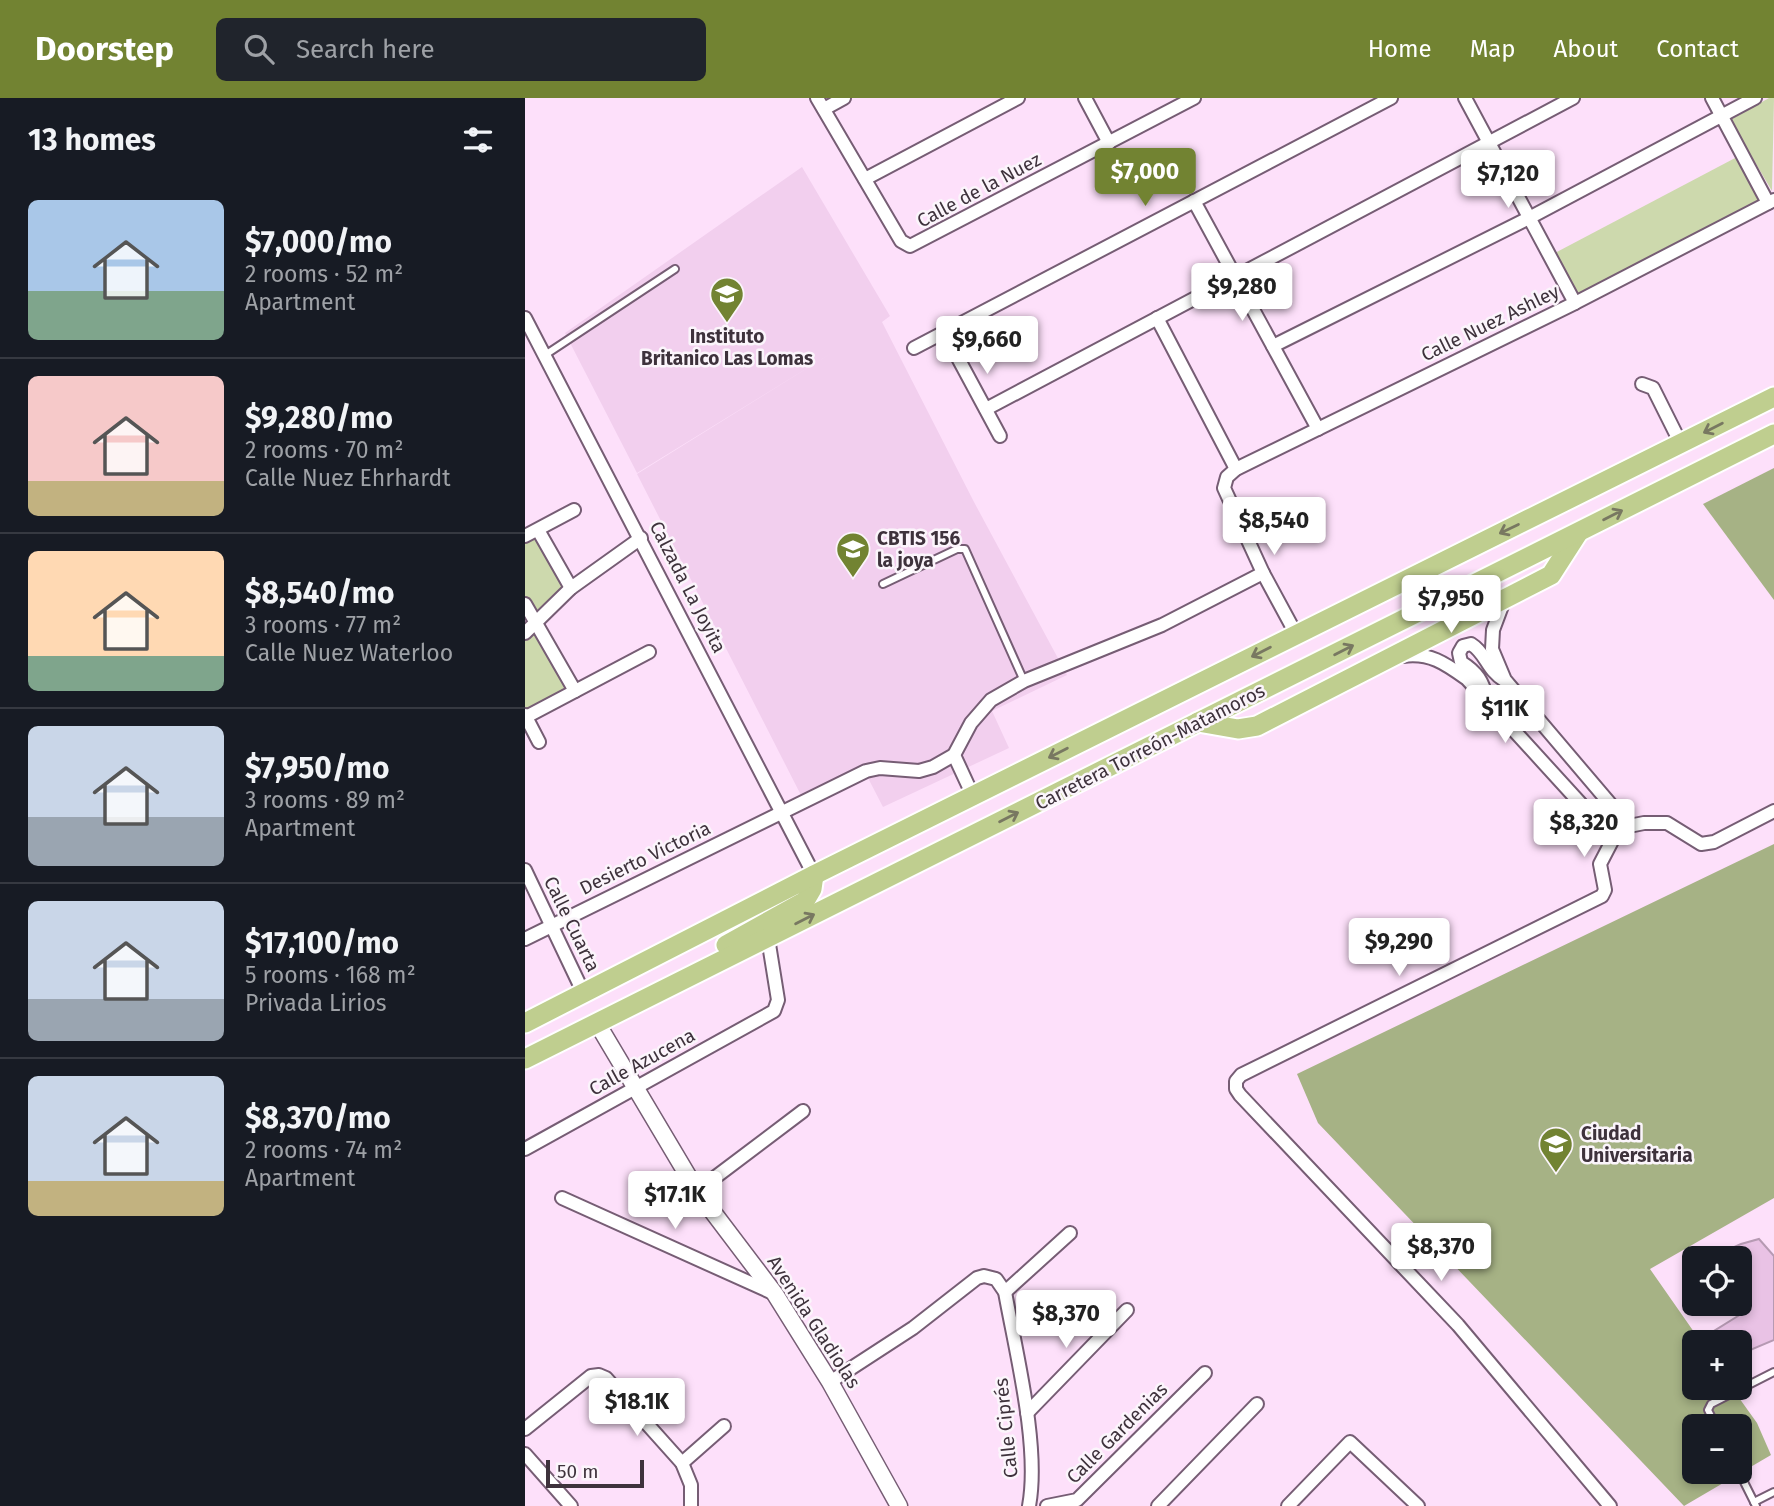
<!DOCTYPE html>
<meta charset="utf-8">
<style>
body{margin:0;font-family:"Fira Sans",sans-serif;background:#20242c;color:#f1f3f6;height:100vh;display:flex;flex-direction:column;font-size:26px;white-space:nowrap}
*{box-sizing:border-box;margin:0}
p{font-size:23px;color:#9ea1a6}
.icon{flex:none;width:38px;height:38px;fill:none;stroke:currentColor;stroke-width:2;stroke-linecap:round;stroke-linejoin:round}
.map{position:relative;flex:1;overflow:hidden}
.sheet{display:flex;flex-direction:column;background:#171b24;width:525px}
.sheet>*{flex:none}
.controls{position:absolute;left:1157px;top:1148px;display:grid;gap:14px}
.controls a{display:grid;place-items:center;width:70px;height:70px;border-radius:10px;background:#171b24;box-shadow:0 4px 10px #0003;font-size:35px}
.scale{position:absolute;left:21px;bottom:18px;width:98px;box-sizing:border-box;padding-left:7px;border:4px solid #3e323c;border-top:0;font-size:19px;line-height:24px;white-space:nowrap;color:#3e323c;-webkit-text-stroke:5px #fbf5fb;paint-order:stroke}
.price{position:absolute;translate:-50% -60px;padding:0 16px;border-radius:7px;background:#fff;color:#222;font-size:23px;line-height:46px;filter:drop-shadow(0 2px 4px #0008)}
.price::after{content:'';position:absolute;left:50%;top:42px;width:21px;height:16px;margin-left:-10px;background:inherit;clip-path:polygon(0 0,100% 0,50% 100%)}
.price.current{background:#728332;color:#fff}
ul{padding:0;list-style:none}
li{display:flex;align-items:center;gap:21px;height:175px;padding:0 28px}
li+li{border-top:2px solid #363941}
li span{display:grid;place-items:center;flex:none;width:196px;height:140px;border-radius:10px;color:#555}
li>.icon{margin-inline-start:auto}
span .icon{width:84px;height:84px;fill:#fffc;stroke-width:1}
li b{font-size:30px}
h2{display:flex;justify-content:space-between;align-items:center;height:84px;padding:0 28px;font-size:30px}
header{display:flex;align-items:center;gap:42px;box-sizing:border-box;height:98px;padding:0 35px;background:#728332;color:#fff}
header strong{font-size:33px}
nav{display:flex;gap:38px;margin-inline-start:auto;font-size:24px}
.search{width:490px;height:63px;background:#20242c;display:flex;align-items:center;gap:18px;box-sizing:border-box;padding:0 24px;border-radius:10px;color:#9ea1a6;font-size:26px}
main{display:flex;flex:1;min-height:0}
.map>svg:first-child{display:block}
.built{fill:#f2cfee}
.green{fill:#cdd9ad}
.forest{fill:#a6b285;fill-rule:evenodd}
.building{fill:#e9c2e5;stroke:#b69ab3;stroke-width:2}
.lines{fill:none;stroke-linecap:round;stroke-linejoin:round}
.service-casing{stroke:#765d74;stroke-width:10}
.minor-casing{stroke:#765d74;stroke-width:16}
.tertiary-casing{stroke:#765d74;stroke-width:19}
.trunk-casing{stroke:#fff;stroke-width:23}
.service{stroke:#fff;stroke-width:6}
.minor{stroke:#fff;stroke-width:12}
.tertiary{stroke:#fff;stroke-width:16}
.trunk{stroke:#bfce8f;stroke-width:19}
.oneway{stroke:#787861}
.labels{text-anchor:middle;dominant-baseline:central;stroke-width:5;stroke-linejoin:round;paint-order:stroke}
.street-label{font-size:19px;fill:#3e323c;stroke:#fbf5fb}
.poi-label{font-size:19px;font-weight:bold;fill:#3e323c;stroke:#fbf5fb;text-anchor:start}
</style>
<header>
<strong>Doorstep</strong>
<div class="search"><svg class="icon" aria-label="search" viewBox="0 0 24 24"><circle cx="10" cy="10" r="6"/><path d="M15 15l6 6"/></svg>Search here</div>
<nav><a>Home</a><a>Map</a><a>About</a><a>Contact</a></nav>
</header>
<main>
<section class="sheet">
<h2>13 homes<svg class="icon" aria-label="filters" viewBox="0 0 24 24"><path d="M4 7h16M4 17h16"/><circle cx="9" cy="7" r="2"/><circle cx="15" cy="17" r="2"/></svg></h2>
<ul>
<li><span style="background:linear-gradient(#a9c7e8 65%,#7fa58c 0)"><svg class="icon" aria-label="home" viewBox="0 0 24 24"><path d="M3 11l9-7 9 7M6 9v11h12V9"/></svg></span><div><b>$7,000/mo</b><p>2 rooms · 52 m²</p><p>Apartment</p></div></li>
<li><span style="background:linear-gradient(#f6c9c9 75%,#c2b280 0)"><svg class="icon" aria-label="home" viewBox="0 0 24 24"><path d="M3 11l9-7 9 7M6 9v11h12V9"/></svg></span><div><b>$9,280/mo</b><p>2 rooms · 70 m²</p><p>Calle Nuez Ehrhardt</p></div></li>
<li><span style="background:linear-gradient(#ffd9b3 75%,#7fa58c 0)"><svg class="icon" aria-label="home" viewBox="0 0 24 24"><path d="M3 11l9-7 9 7M6 9v11h12V9"/></svg></span><div><b>$8,540/mo</b><p>3 rooms · 77 m²</p><p>Calle Nuez Waterloo</p></div></li>
<li><span style="background:linear-gradient(#c9d6e8 65%,#9aa5b1 0)"><svg class="icon" aria-label="home" viewBox="0 0 24 24"><path d="M3 11l9-7 9 7M6 9v11h12V9"/></svg></span><div><b>$7,950/mo</b><p>3 rooms · 89 m²</p><p>Apartment</p></div></li>
<li><span style="background:linear-gradient(#c9d6e8 70%,#9aa5b1 0)"><svg class="icon" aria-label="home" viewBox="0 0 24 24"><path d="M3 11l9-7 9 7M6 9v11h12V9"/></svg></span><div><b>$17,100/mo</b><p>5 rooms · 168 m²</p><p>Privada Lirios</p></div></li>
<li><span style="background:linear-gradient(#c9d6e8 75%,#c2b280 0)"><svg class="icon" aria-label="home" viewBox="0 0 24 24"><path d="M3 11l9-7 9 7M6 9v11h12V9"/></svg></span><div><b>$8,370/mo</b><p>2 rooms · 74 m²</p><p>Apartment</p></div></li>
</ul>
</section>
<div class="map">
<svg width="1249" height="1408" viewBox="0 0 1249 1408">
<rect width="100%" height="100%" fill="#fde0fa"/>
<path class="built" d="M277 69 365 218 357 224 449 404 542 577 467 613 484 650 358 709 342 678 281 707 112 376 318 248 112 375 40 235Z"/>
<g class="green">
<path d="M1244 0H1249L1247 93 1205 22Z"/>
<path d="M1212 59 1236 102 1051 199 1028 156Z"/>
<path d="M11 434 43 489 11 520 0 502V440Z"/>
<path d="M11 528 48 591 0 613V540Z"/>
</g>
<g class="forest">
<path d="M1249 370V502L1178 406Z"/>
<path d="M1249 746V1100L1125 1171 1176 1244H1169V1290H1207L1232 1325 1246 1357 1159 1408 793 1025 772 976ZM1169 1328H1214V1374H1169Z"/>
</g>
<path class="building" d="M1234 1141 1249 1158V1242L1223 1253 1217 1240 1208 1244H1194L1189 1233 1221 1213 1214 1200V1160H1185L1216 1146Z"/>
<g class="lines">
<g class="service-casing">
<g id="service">
<path d="M20 257 150 171"/>
<path d="M358 486 432 451H440L499 583"/>
<path d="M1191 1328 1183 1312 1186 1306 1249 1274"/>
<path d="M1214 1374 1231 1408"/>
<path d="M1229 1404 1249 1394"/>
</g>
</g>
<g class="minor-casing">
<g id="minor">
<path d="M292 0 376 143 385 148 669 0"/>
<path d="M560 0 584 45"/>
<path d="M940 0 1050 205"/>
<path d="M1187 0 1243 105"/>
<path d="M299 11 319 0"/>
<path d="M340 81 493 0"/>
<path d="M669 103 793 331"/>
<path d="M0 220 289 777"/>
<path d="M632 220 711 371"/>
<path d="M419 234 475 338"/>
<path d="M748 248 1004 120 1230 0"/>
<path d="M389 250 866 0"/>
<path d="M1117 286 1128 290 1156 346"/>
<path d="M461 311 1048 0"/>
<path d="M13 432 46 490"/>
<path d="M0 438 49 412"/>
<path d="M980 500 968 532 967 551 980 582 1104 728"/>
<path d="M0 506 50 593"/>
<path d="M0 535 46 490 116 440"/>
<path d="M771 536 738 475 699 390 702 379 711 371 1050 205 1249 102"/>
<path d="M878 558C905 554 921 566 942 581L1088 741"/>
<path d="M962 602C958 583 952 574 936 564L934 555 938 548 946 546C961 555 962 572 979 582"/>
<path d="M0 617 14 644"/>
<path d="M1 619 124 554"/>
<path d="M429 657 448 698"/>
<path d="M0 772 59 896"/>
<path d="M0 841 341 673 355 670 394 673 408 669 429 657 446 625 466 602 499 583 637 527 738 475"/>
<path d="M0 1051 249 913 253 902 243 840"/>
<path d="M172 1093 278 1013"/>
<path d="M37 1100 250 1196"/>
<path d="M480 1194 545 1135"/>
<path d="M305 1284 388 1230 452 1180 459 1178 471 1181 480 1194C491 1255 515 1349 504 1408"/>
<path d="M502 1315 602 1212"/>
<path d="M0 1331 66 1278 74 1277 81 1280 157 1365 166 1387V1408"/>
<path d="M0 1356 46 1408"/>
<path d="M157 1365 199 1328"/>
<path d="M522 1408 552 1402 680 1275"/>
<path d="M633 1408 732 1306"/>
<path d="M763 1408 825 1344 893 1408"/>
<path d="M1085 1408 933 1227 715 997 711 991V983L716 977 1077 798 1080 792 1075 766 1088 741 1104 728 1119 725H1142L1176 746 1189 744 1249 713"/>
</g>
</g>
<g class="tertiary-casing">
<path id="tertiary" d="M72 925 172 1093 250 1196 305 1284 374 1408"/>
</g>
<g class="trunk-casing">
<g id="trunk">
<path d="M673 624 713 631 732 628 1026 477 1053 435"/>
<path d="M201 847 280 803 287 791 289 777"/>
<path d="M0 925 289 777 1249 299"/>
<path d="M0 961 1249 336"/>
</g>
</g>
<use href="#service" class="service"/>
<use href="#minor" class="minor"/>
<use href="#tertiary" class="tertiary"/>
<use href="#trunk" class="trunk"/>
</g>
<defs><path id="oneway-shaft" d="M-6 0H5M1.5-3L5.5 0L1.5 3" fill="none" stroke-width="1.6" stroke-linecap="round" stroke-linejoin="round" transform="scale(1.75)"/></defs>
<g class="oneway">
<use href="#oneway-shaft" transform="translate(1188 330) rotate(153)"/>
<use href="#oneway-shaft" transform="translate(1088 417) rotate(-27)"/>
<use href="#oneway-shaft" transform="translate(984 431) rotate(154)"/>
<use href="#oneway-shaft" transform="translate(819 552) rotate(-27)"/>
<use href="#oneway-shaft" transform="translate(736 554) rotate(153)"/>
<use href="#oneway-shaft" transform="translate(533 655) rotate(153)"/>
<use href="#oneway-shaft" transform="translate(484 719) rotate(-27)"/>
<use href="#oneway-shaft" transform="translate(280 821) rotate(-27)"/>
</g>
<defs>
<g id="school-pin" transform="scale(1.75)"><path d="M0 17L-7.5 6A9.5 9.5 0 1 1 7.5 6Z" fill="#728332" stroke="#fbf5fb"/><path d="M0-5L7-2L0 1L-7-2ZM-4 1L0 2.5L4 1V4Q0 6-4 4Z" fill="#fff"/></g>
<g id="university-pin" transform="scale(1.75)"><path d="M0 17L-7.5 6A9.5 9.5 0 1 1 7.5 6Z" fill="#728332" stroke="#fbf5fb"/><path d="M0-5L7-2L0 1L-7-2ZM-4 1L0 2.5L4 1V4Q0 6-4 4Z" fill="#fff"/></g>
</defs>
<g fill-rule="evenodd">
<use href="#school-pin" x="202" y="196"/>
<use href="#school-pin" x="328" y="451"/>
<use href="#university-pin" x="1031" y="1046"/>
</g>
<g class="labels">
<g class="street-label">
<text transform="translate(454 92) rotate(-28)">Calle de la Nuez</text>
<text transform="translate(965 225) rotate(-26)">Calle Nuez Ashley</text>
<text transform="translate(163 489) rotate(63)">Calzada La Joyita</text>
<text transform="translate(625 649) rotate(-27)">Carretera Torreón-Matamoros</text>
<text transform="translate(120 760) rotate(-26)">Desierto Victoria</text>
<text transform="translate(47 826) rotate(64)">Calle Cuarta</text>
<text transform="translate(117 964) rotate(-29)">Calle Azucena</text>
<text transform="translate(289 1224) rotate(57)">Avenida Gladiolas</text>
<text transform="translate(481 1330) rotate(-96)">Calle Ciprés</text>
<text transform="translate(592 1335) rotate(-45)">Calle Gardenias</text>
</g>
<g class="poi-label">
<text x="202" y="238" text-anchor="middle">Instituto<tspan x="202" dy="22">Britanico Las Lomas</tspan></text>
<text x="352" y="440">CBTIS 156<tspan x="352" dy="22">la joya</tspan></text>
<text x="1056" y="1035">Ciudad<tspan x="1056" dy="22">Universitaria</tspan></text>
</g>
</g>
</svg>
<div class="controls">
<a><svg class="icon" aria-label="locate" viewBox="0 0 24 24"><circle cx="12" cy="12" r="6"/><path d="M12 2v4M12 18v4M2 12h4M18 12h4"/></svg></a>
<a>+</a>
<a>−</a>
</div>
<div class="scale">50 m</div>
<b class="price current" style="left:620px;top:110px">$7,000</b>
<b class="price" style="left:983px;top:112px">$7,120</b>
<b class="price" style="left:717px;top:225px">$9,280</b>
<b class="price" style="left:462px;top:278px">$9,660</b>
<b class="price" style="left:749px;top:459px">$8,540</b>
<b class="price" style="left:926px;top:537px">$7,950</b>
<b class="price" style="left:980px;top:647px">$11K</b>
<b class="price" style="left:1059px;top:761px">$8,320</b>
<b class="price" style="left:874px;top:880px">$9,290</b>
<b class="price" style="left:150px;top:1133px">$17.1K</b>
<b class="price" style="left:916px;top:1185px">$8,370</b>
<b class="price" style="left:541px;top:1252px">$8,370</b>
<b class="price" style="left:112px;top:1340px">$18.1K</b>
</div>
</main>
